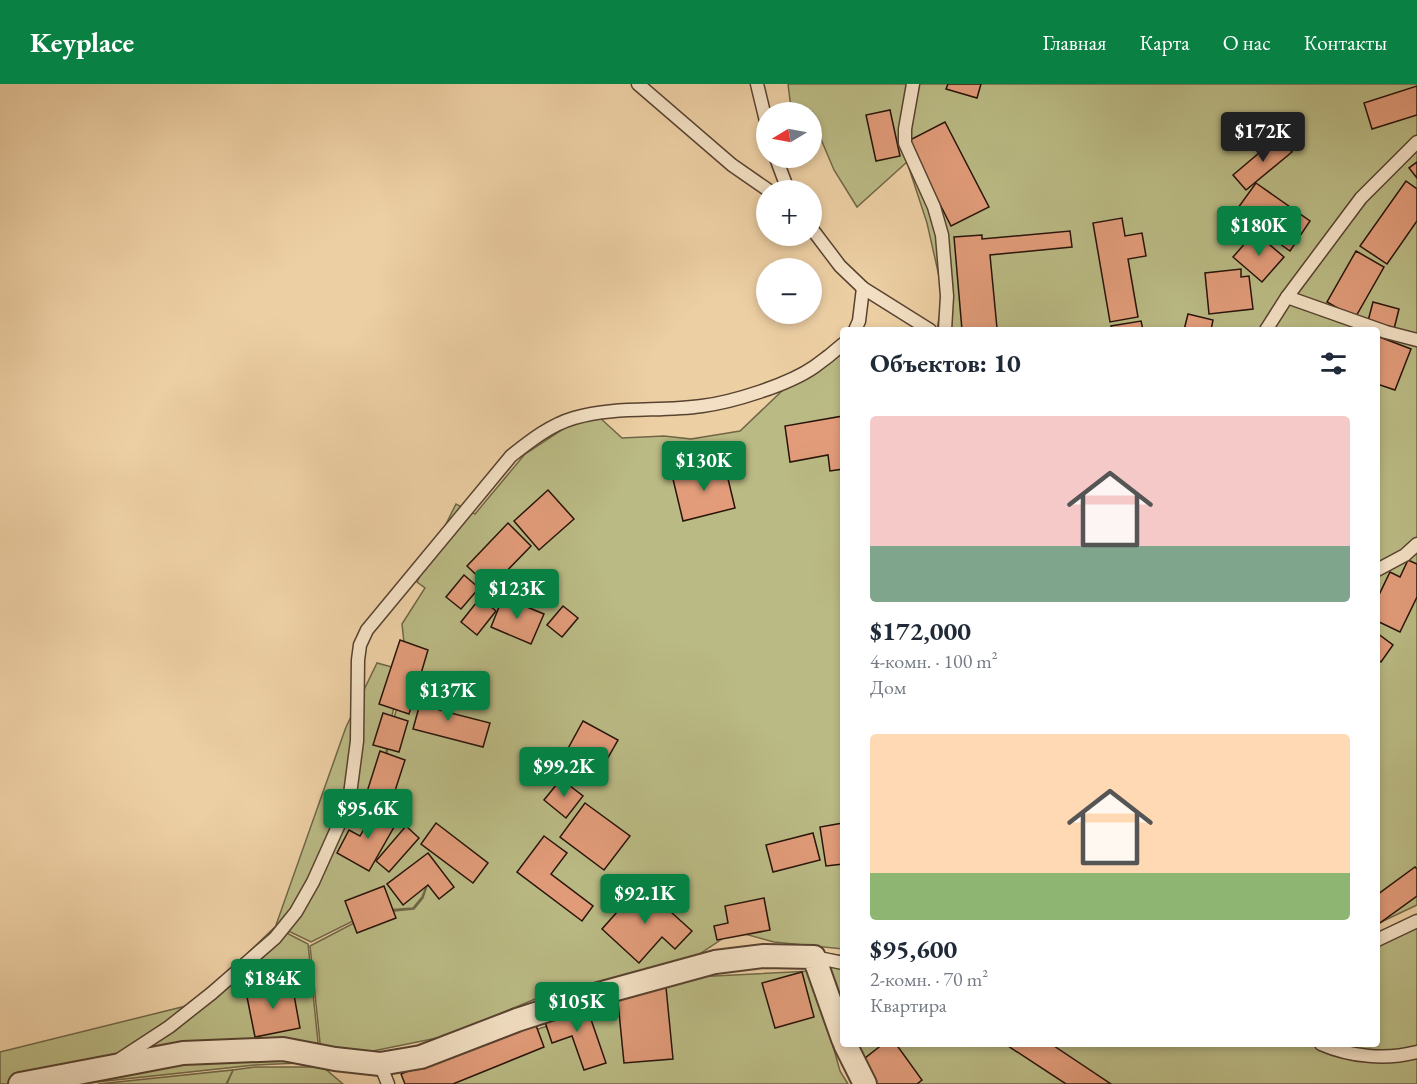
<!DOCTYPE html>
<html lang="ru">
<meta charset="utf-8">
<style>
body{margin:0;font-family:"EB Garamond",serif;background:#f2f2f3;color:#1f2937;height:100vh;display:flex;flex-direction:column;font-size:22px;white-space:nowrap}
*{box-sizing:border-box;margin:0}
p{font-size:20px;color:#747a83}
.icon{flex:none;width:33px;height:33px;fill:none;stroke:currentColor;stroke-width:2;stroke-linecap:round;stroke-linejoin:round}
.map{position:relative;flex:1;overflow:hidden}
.details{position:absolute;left:840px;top:243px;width:540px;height:720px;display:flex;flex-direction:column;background:#fff;border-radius:6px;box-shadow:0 3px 9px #0003}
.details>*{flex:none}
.needle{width:39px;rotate:260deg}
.controls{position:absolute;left:756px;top:18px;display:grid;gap:12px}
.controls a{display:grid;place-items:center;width:66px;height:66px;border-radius:50%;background:#fff;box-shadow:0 3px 9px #0003;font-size:30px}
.price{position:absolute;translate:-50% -51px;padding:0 14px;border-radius:6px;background:#0b8043;color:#fff;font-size:20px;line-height:39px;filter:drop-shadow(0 2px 3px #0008)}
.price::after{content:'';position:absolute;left:50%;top:36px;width:18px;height:14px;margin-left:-9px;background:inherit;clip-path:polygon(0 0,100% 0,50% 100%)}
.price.active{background:#222;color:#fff}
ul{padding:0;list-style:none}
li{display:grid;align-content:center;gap:12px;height:318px;padding:0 30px}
li span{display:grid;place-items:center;height:186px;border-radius:6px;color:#555}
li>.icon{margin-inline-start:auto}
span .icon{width:108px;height:108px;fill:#fffc;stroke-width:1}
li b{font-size:26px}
h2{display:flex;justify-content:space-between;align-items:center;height:72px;padding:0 30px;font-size:26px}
header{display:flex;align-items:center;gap:36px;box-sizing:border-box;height:84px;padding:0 30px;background:#0b8043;color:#fff}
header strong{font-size:28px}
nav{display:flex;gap:33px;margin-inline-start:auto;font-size:21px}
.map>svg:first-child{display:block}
.green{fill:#baba84;stroke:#706646;stroke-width:1.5}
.building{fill:#e29c7a;stroke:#271309;stroke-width:1.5}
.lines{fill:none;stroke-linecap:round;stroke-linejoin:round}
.service-casing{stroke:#584230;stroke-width:15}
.minor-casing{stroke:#584230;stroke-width:26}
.service{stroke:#f3e0c4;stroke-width:12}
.minor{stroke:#f3e0c4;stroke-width:22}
</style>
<header>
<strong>Keyplace</strong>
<nav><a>Главная</a><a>Карта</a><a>О нас</a><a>Контакты</a></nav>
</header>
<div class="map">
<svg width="1417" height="1000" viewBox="0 0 1417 1000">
<rect width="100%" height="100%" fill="#edcfa4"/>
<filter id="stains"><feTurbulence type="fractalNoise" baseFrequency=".00333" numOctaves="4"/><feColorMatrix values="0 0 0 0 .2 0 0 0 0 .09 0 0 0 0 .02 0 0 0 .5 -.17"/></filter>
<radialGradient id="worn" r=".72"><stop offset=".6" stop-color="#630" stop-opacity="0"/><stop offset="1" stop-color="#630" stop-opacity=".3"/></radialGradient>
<g class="green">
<path d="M788 0H1417V821L1377 840V246H937L943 210 927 139 907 78 857 123 834 86 812 34V28H800L791 24Z"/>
<path d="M843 262V865L774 858 734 847 695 873 543 920 540 913 447 952 358 970 321 968 310 862 373 829 414 825 423 814 431 790 422 813 413 824 373 827 311 858 276 841 346 643 377 579 403 586 388 648 384 690 390 649 407 587 402 540 425 504 417 498 456 420 475 430 525 370 572 339 598 332 622 354 664 352 691 355 740 347 824 267Z"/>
<path d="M1417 831V1000H870L849 960H1377V851Z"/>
<path d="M275 843 308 860 320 978 255 981 78 1000H0V968L194 920Z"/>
<path d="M820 868 843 872V940Z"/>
<path d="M812 887 840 987 848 1000H410L502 957 695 893Z"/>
<path d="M255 983H323L343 1000H227L233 986Z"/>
<path d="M233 986 226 1000H98Z"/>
</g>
<g class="building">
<path d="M948 0H981L977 14 946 5Z"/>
<path d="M1417 2V31L1372 45 1364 19Z"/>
<path d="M890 26 900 72 876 77 866 31Z"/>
<path d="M945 38 989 123 951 142 908 57Z"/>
<path d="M1279 52 1292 68 1246 106 1233 91Z"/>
<path d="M1417 78V94L1409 84Z"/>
<path d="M1406 97 1417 105V137L1387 180 1360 162Z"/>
<path d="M1256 99 1310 137 1290 167 1235 128Z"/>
<path d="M1122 134 1125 152 1142 149 1146 172 1128 175 1138 233 1110 238 1093 139Z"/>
<path d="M1070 147 1072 163 990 171 997 244 962 246 954 153 982 151V155Z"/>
<path d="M1255 148 1284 173 1262 198 1233 173Z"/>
<path d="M1356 167 1384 183 1355 234 1327 218Z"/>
<path d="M1241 185V193L1249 192 1253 225 1209 230 1205 189Z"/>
<path d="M1373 218 1399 225 1394 245 1368 237Z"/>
<path d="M1188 230 1213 236 1211 246H1184Z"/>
<path d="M1141 237 1143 246H1111V242Z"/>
<path d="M1377 252 1411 265 1395 306 1377 300Z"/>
<path d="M843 332V385L830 387 828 371 790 378 785 342Z"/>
<path d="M724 378 735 424 683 437 672 391Z"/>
<path d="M548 406 574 435 539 466 514 437Z"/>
<path d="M508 439 531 462 490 504 467 482Z"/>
<path d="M1408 476 1417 480V513L1400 548 1377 537V515L1390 488 1400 493Z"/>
<path d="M464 491 479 504 461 525 446 513Z"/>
<path d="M503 513 544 530 531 560 491 543Z"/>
<path d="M480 514 496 527 477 551 461 538Z"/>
<path d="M563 522 578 534 562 553 547 541Z"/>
<path d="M1377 549 1393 561 1381 578 1377 575Z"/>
<path d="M400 556 428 566 409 630 379 620Z"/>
<path d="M424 605 443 610 439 626 490 639 483 663 413 645Z"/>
<path d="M383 629 408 637 399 668 373 661Z"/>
<path d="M583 637 618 656 593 700 559 681Z"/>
<path d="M380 667 405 676 391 719 366 711Z"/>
<path d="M561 695 583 712 566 734 544 716Z"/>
<path d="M585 719 630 752 604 786 560 753Z"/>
<path d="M376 724 398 736 369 787 337 769 349 746 360 752Z"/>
<path d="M436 739 488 779 473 799 421 760Z"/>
<path d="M843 739V780L826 782 820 743Z"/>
<path d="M406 742 419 754 389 788 376 777Z"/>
<path d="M813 749 820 776 773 788 766 761Z"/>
<path d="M544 752 567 769 551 790 593 822 582 837 517 788Z"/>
<path d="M428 769 454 803 439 815 428 801 403 821 387 800Z"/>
<path d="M1415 783 1417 785V812L1377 841V808L1378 810Z"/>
<path d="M641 801 692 847 675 865 662 853 639 879 602 845Z"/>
<path d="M384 802 396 834 357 849 345 817Z"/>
<path d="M764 814 770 846 717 856 714 842 728 839 725 822Z"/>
<path d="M802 888 814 933 775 944 762 899Z"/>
<path d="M292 900 300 944 255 953 246 908Z"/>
<path d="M666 903 673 975 624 979 617 908Z"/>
<path d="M585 918 606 979 584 986 572 952 552 959 543 932Z"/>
<path d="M534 936 544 963 453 1000H405L401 990Z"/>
<path d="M883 960H896L922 996 917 1000H876L860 978Z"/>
<path d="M1005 960H1051L1111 1000H1066Z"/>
</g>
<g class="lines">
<g class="service-casing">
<g id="service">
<path d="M638 0 732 81 768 106"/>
<path d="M757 0 766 37"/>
<path d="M913 0 905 45V59L934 123 942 151 947 212 945 246"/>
<path d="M776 74 788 106"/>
<path d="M812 145 840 182 863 204 930 246"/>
<path d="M1287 213 1386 248 1417 256"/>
<path d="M855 246 859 237 863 204"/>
<path d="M1266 246 1287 213 1361 114 1417 58"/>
<path d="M1377 486 1405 471 1417 460"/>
<path d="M1377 856 1417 837"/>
<path d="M814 873 843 879"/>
<path d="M1321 960C1351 973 1386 976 1417 968"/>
<path d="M120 975 169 943 212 909 275 854 296 828 313 798 349 718 357 657 358 576 360 561 367 546 511 372C530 357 550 341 574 334 615 322 660 328 702 322 733 318 788 301 814 283 824 276 834 268 843 260"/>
<path d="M380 980 388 1000"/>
</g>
</g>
<g class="minor-casing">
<g id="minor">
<path d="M845 960 865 1000"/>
<path d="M20 1000 183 969 283 965 335 975 380 980 421 973 517 936 591 912 715 878 764 872 814 873 843 955"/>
</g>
</g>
<use href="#service" class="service"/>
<use href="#minor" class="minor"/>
</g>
<rect width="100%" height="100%" filter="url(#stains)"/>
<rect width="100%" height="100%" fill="url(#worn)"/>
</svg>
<div class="controls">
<a><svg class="needle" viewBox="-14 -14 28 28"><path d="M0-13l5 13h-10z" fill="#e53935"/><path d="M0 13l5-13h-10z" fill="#747a83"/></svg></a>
<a>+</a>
<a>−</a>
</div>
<b class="price active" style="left:1263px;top:79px">$172K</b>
<b class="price" style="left:1259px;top:173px">$180K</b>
<b class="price" style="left:704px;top:408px">$130K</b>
<b class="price" style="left:517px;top:536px">$123K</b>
<b class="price" style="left:448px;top:638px">$137K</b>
<b class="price" style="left:564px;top:714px">$99.2K</b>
<b class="price" style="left:368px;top:756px">$95.6K</b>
<b class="price" style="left:645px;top:841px">$92.1K</b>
<b class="price" style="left:273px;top:926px">$184K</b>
<b class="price" style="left:577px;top:949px">$105K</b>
<section class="details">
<h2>Объектов: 10<svg class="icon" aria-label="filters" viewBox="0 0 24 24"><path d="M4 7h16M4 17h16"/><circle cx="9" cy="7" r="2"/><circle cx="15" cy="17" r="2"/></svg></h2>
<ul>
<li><span style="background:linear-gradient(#f6c9c9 70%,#7fa58c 0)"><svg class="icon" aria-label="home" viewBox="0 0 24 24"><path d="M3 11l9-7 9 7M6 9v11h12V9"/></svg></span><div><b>$172,000</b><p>4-комн. · 100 m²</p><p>Дом</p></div></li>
<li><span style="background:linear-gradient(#ffd9b3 75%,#8fb573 0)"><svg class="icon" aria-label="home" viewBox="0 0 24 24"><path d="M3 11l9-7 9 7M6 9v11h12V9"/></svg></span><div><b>$95,600</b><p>2-комн. · 70 m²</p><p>Квартира</p></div></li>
</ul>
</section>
</div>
